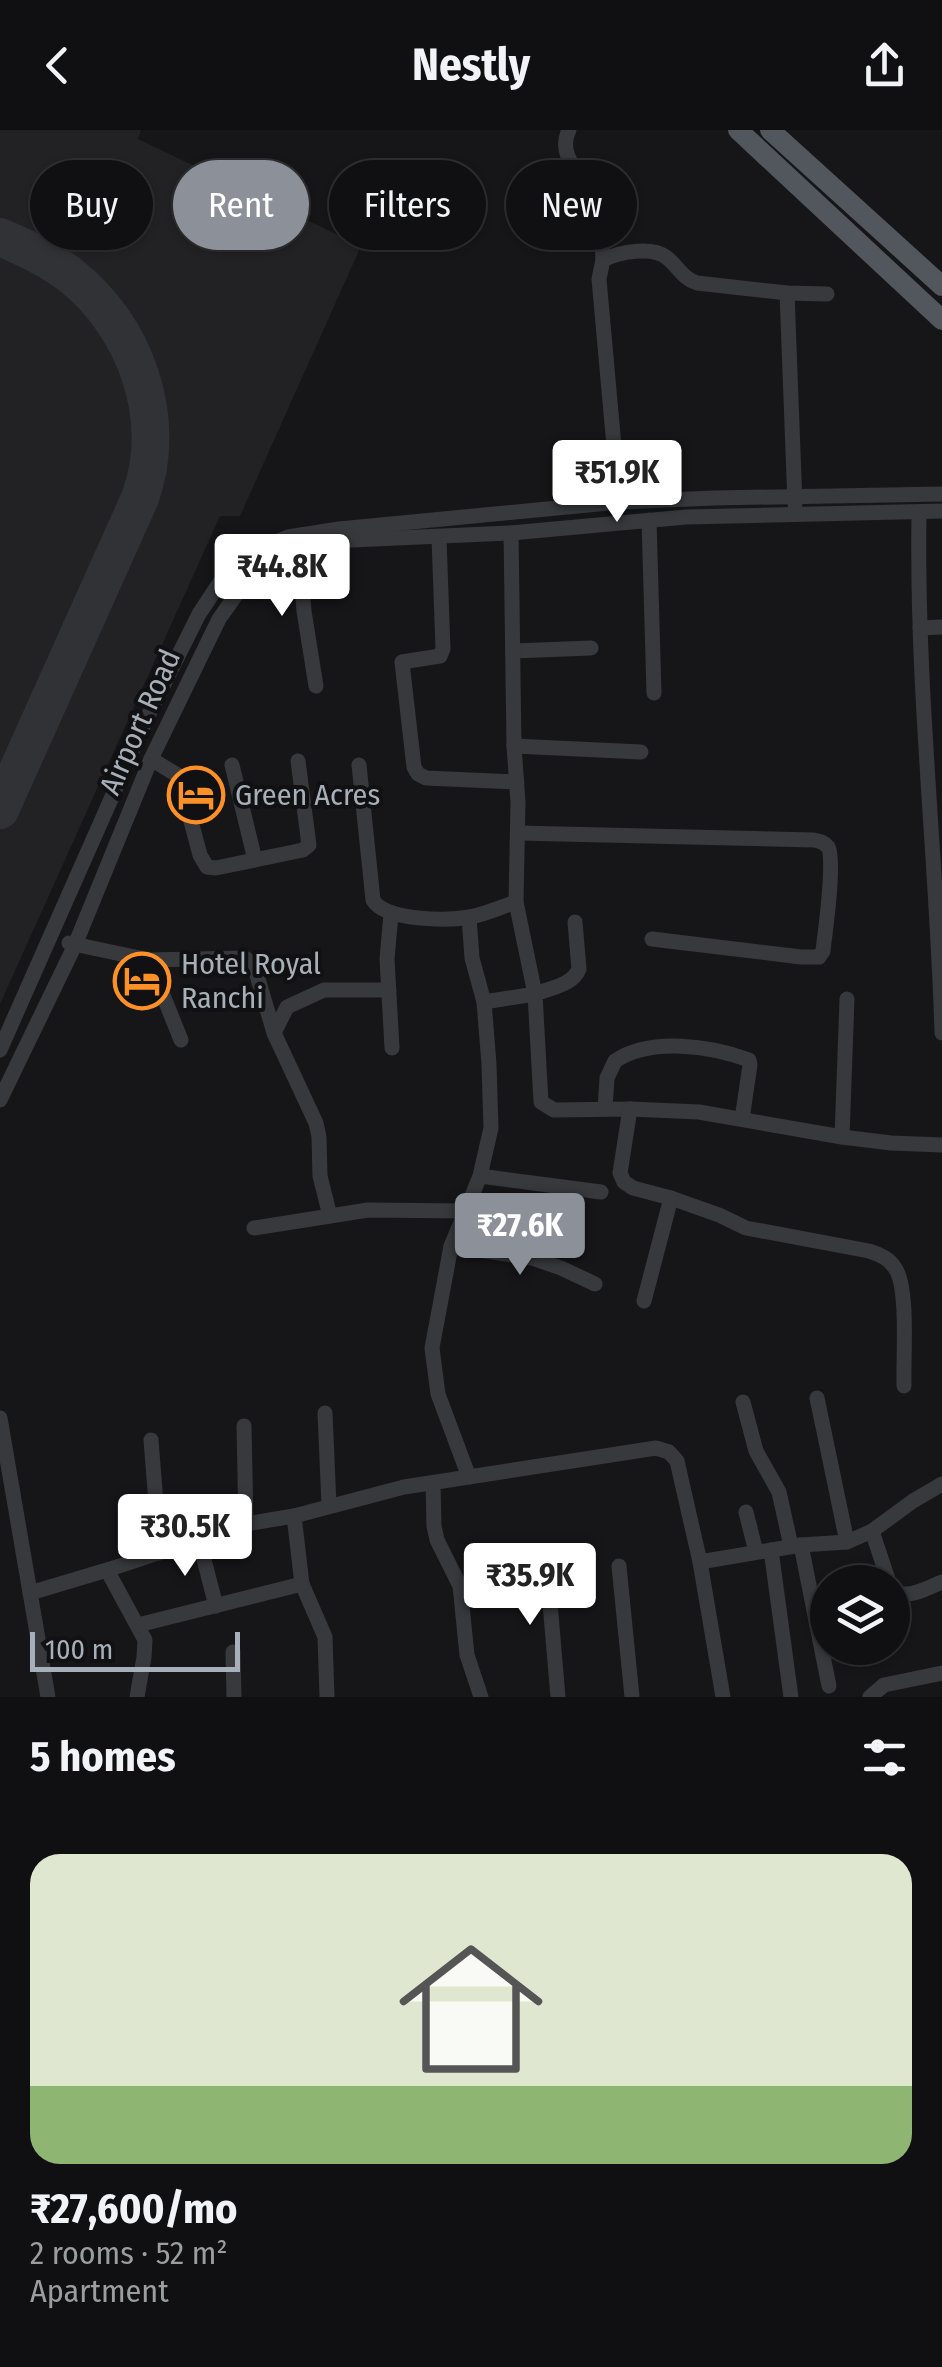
<!DOCTYPE html>
<meta charset="utf-8">
<style>
body{margin:0;font-family:"Fira Sans Condensed",sans-serif;background:#19191b;color:#f1f3f6;height:100vh;display:flex;flex-direction:column;font-size:38px;white-space:nowrap}
*{box-sizing:border-box;margin:0}
p{font-size:32px;color:#9c9d9f}
.icon{flex:none;width:55px;height:55px;fill:none;stroke:currentColor;stroke-width:2;stroke-linecap:round;stroke-linejoin:round}
.map{position:relative;height:1567px;overflow:hidden}
.drawer{display:flex;flex-direction:column;background:#101012;flex:1}
.drawer>*{flex:none}
.banner{position:absolute;left:30px;top:30px;width:882px;height:90px;display:flex;gap:20px}
.controls{position:absolute;left:810px;top:1435px;display:grid;gap:20px}
.controls a{display:grid;place-items:center;width:100px;height:100px;border-radius:50%;background:#101012;box-shadow:0 2px 8px #0004,0 0 0 2px #303032;font-size:50px}
.scale{position:absolute;left:30px;bottom:25px;width:210px;box-sizing:border-box;padding-left:10px;border:5px solid #a7b0b9;border-top:0;font-size:28px;line-height:35px;white-space:nowrap;color:#a7b0b9;-webkit-text-stroke:8px #111113;paint-order:stroke}
.price{position:absolute;translate:-50% -85px;padding:0 22px;border-radius:10px;background:#fff;color:#222;font-size:32px;line-height:65px;filter:drop-shadow(0 2px 5px #0008)}
.price::after{content:'';position:absolute;left:50%;top:60px;width:30px;height:22px;margin-left:-15px;background:inherit;clip-path:polygon(0 0,100% 0,50% 100%)}
.price.current{background:#8c9099;color:#fff}
ul{padding:0;list-style:none}
li{display:grid;align-content:center;gap:20px;height:530px;padding:0 30px}
li span{display:grid;place-items:center;height:310px;border-radius:30px;color:#555}
li>.icon{margin-inline-start:auto}
span .icon{width:180px;height:180px;fill:#fffc;stroke-width:1}
li b{font-size:42px}
h2{display:flex;justify-content:space-between;align-items:center;height:120px;padding:0 30px;font-size:42px}
.pill{padding:0 35px;border-radius:45px;background:#101012;box-shadow:0 2px 8px #0004,0 0 0 2px #303032;font-size:35px;line-height:90px}
.pill.current{background:#8c9099;color:#fff}
header{display:flex;justify-content:space-between;align-items:center;height:130px;padding:0 30px;background:#101012;font-size:45px;font-weight:700}
.map>svg:first-child{display:block}
.built{fill:#222225}
.lines{fill:none;stroke-linecap:round;stroke-linejoin:round}
.taxiway{stroke:#303236;stroke-width:38}
.minor{stroke:#37393d;stroke-width:15}
.major{stroke:#52565d;stroke-width:20}
.labels{text-anchor:middle;dominant-baseline:central;stroke-width:8;stroke-linejoin:round;paint-order:stroke}
.street-label{font-size:30px;fill:#a7b0b9;stroke:#111113}
.poi-label{font-size:30px;fill:#a7b0b9;stroke:#111113;text-anchor:start}
</style>
<header><svg class="icon" aria-label="back" viewBox="0 0 24 24"><path d="M15 5l-7 7 7 7"/></svg>Nestly<svg class="icon" aria-label="share" viewBox="0 0 24 24"><path d="M12 15V3M7 8l5-5 5 5M5 13v7h14v-7"/></svg></header>
<div class="map">
<svg width="942" height="1567" viewBox="0 0 942 1567">
<rect width="100%" height="100%" fill="#161618"/>
<path class="built" d="M0 0H141L138 9 361 116 240 386H220L0 874Z"/>
<g class="lines">
<path class="taxiway" d="M0 107C24 117 48 128 69 144 135 195 169 288 140 368L0 680"/>
<g class="minor">
<path d="M569 0C555 28 587 48 595 73 601 91 602 111 603 130"/>
<path d="M787 163 795 374"/>
<path d="M619 372 599 149 603 130C619 122 651 116 666 127 678 136 682 148 697 153L787 163 827 164"/>
<path d="M919 383C916 557 937 730 942 903"/>
<path d="M649 390 654 563"/>
<path d="M439 408 443 519 440 526 402 532 414 637 418 644 426 648 517 652"/>
<path d="M299 417 304 481 316 556"/>
<path d="M920 498 942 497"/>
<path d="M513 521 591 518"/>
<path d="M514 616 641 622"/>
<path d="M151 629 179 646 200 725 207 737 216 738 303 720 309 715 298 631"/>
<path d="M232 635 255 730"/>
<path d="M359 635 373 770C385 791 448 791 470 787 486 784 501 777 516 772"/>
<path d="M518 703 814 710C819 711 824 712 828 717 835 726 826 797 824 812L823 821 819 827H801L652 809"/>
<path d="M391 784 387 829 392 918"/>
<path d="M575 792 579 839C573 855 550 858 535 864L541 972 554 980 630 979 699 982 842 1007 891 1013 942 1015"/>
<path d="M69 813 149 830 181 910"/>
<path d="M149 830 245 828 254 835 274 903 316 993 319 1007 320 1046 330 1086"/>
<path d="M484 872 535 864 516 772 518 672 514 616 511 403"/>
<path d="M274 903 287 877 324 860H389"/>
<path d="M0 920 146 590 199 484 236 428 288 407 339 399 619 372 714 368 942 364"/>
<path d="M0 970 75 815 151 629 219 489 253 441 299 417 329 411 511 403 686 387 942 381"/>
<path d="M605 979 607 948 615 931C651 907 711 916 749 930L750 935 742 989"/>
<path d="M630 979 620 1043 624 1052 633 1058 671 1068 719 1085 746 1098 869 1121C880 1125 889 1128 895 1138 909 1157 903 1230 904 1256"/>
<path d="M842 1007 847 869"/>
<path d="M480 1046 601 1062"/>
<path d="M254 1098 368 1080 465 1081"/>
<path d="M451 1116 532 1128 561 1138 595 1154"/>
<path d="M644 1171 671 1068"/>
<path d="M817 1268 847 1412"/>
<path d="M743 1272 756 1321 779 1362 791 1416"/>
<path d="M325 1283 329 1375"/>
<path d="M0 1288 48 1567"/>
<path d="M244 1296 246 1394"/>
<path d="M151 1310 160 1423"/>
<path d="M469 1347 438 1264 432 1218 451 1116 480 1046 491 998 489 934 484 872 472 828 469 787"/>
<path d="M433 1353 434 1396 437 1410 460 1456 467 1525 481 1567"/>
<path d="M746 1382 756 1422"/>
<path d="M294 1386 302 1454 325 1507 327 1567"/>
<path d="M872 1401 889 1452"/>
<path d="M199 1410 216 1476"/>
<path d="M801 1415 829 1556"/>
<path d="M771 1420 791 1567"/>
<path d="M546 1426 558 1567"/>
<path d="M700 1432 801 1415 847 1412 872 1401 913 1371 942 1354"/>
<path d="M619 1436 632 1567"/>
<path d="M107 1440 145 1510 144 1527 137 1567"/>
<path d="M892 1461C910 1469 925 1459 942 1452"/>
<path d="M30 1463 107 1440 246 1394 294 1386 404 1357 656 1318 669 1322 677 1331 700 1432 723 1567"/>
<path d="M138 1495 302 1454"/>
<path d="M233 1522 234 1567"/>
<path d="M870 1567 884 1555 942 1543"/>
</g>
<g class="major">
<path d="M738 0 942 190"/>
<path d="M770 0 942 156"/>
</g>
</g>
<defs>
<g id="hotel-ring" transform="scale(2.875)"><circle r="9.5" fill="#111113" stroke="#fe9028" stroke-width="1.5"/><path d="M-6-4.5h1.5V1H6V5H4.5V3h-9V5H-6ZM-4 0a1.8 1.8 0 1 1 3.6 0ZM.5 0V-2.5h3Q6-2.5 6 0Z" fill="#fe9028"/></g>
</defs>
<g fill-rule="evenodd">
<use href="#hotel-ring" x="196" y="665"/>
<use href="#hotel-ring" x="142" y="851"/>
</g>
<g class="labels">
<g class="street-label">
<text transform="translate(140 592) rotate(-66)">Airport Road</text>
</g>
<g class="poi-label">
<text x="235" y="665">Green Acres</text>
<text x="181" y="834">Hotel Royal<tspan x="181" dy="34">Ranchi</tspan></text>
</g>
</g>
</svg>
<div class="controls">
<a><svg class="icon" aria-label="layers" viewBox="0 0 24 24"><path d="M12 4l9 5-9 5-9-5zM3 14l9 5 9-5"/></svg></a>
</div>
<div class="scale">100 m</div>
<b class="price" style="left:617px;top:395px">₹51.9K</b>
<b class="price" style="left:282px;top:489px">₹44.8K</b>
<b class="price current" style="left:520px;top:1148px">₹27.6K</b>
<b class="price" style="left:185px;top:1449px">₹30.5K</b>
<b class="price" style="left:530px;top:1498px">₹35.9K</b>
<div class="banner">
<a class="pill">Buy</a>
<a class="pill current">Rent</a>
<a class="pill">Filters</a>
<a class="pill">New</a>
</div>
</div>
<section class="drawer">
<h2>5 homes<svg class="icon" aria-label="filters" viewBox="0 0 24 24"><path d="M4 7h16M4 17h16"/><circle cx="9" cy="7" r="2"/><circle cx="15" cy="17" r="2"/></svg></h2>
<ul>
<li><span style="background:linear-gradient(#dfe7d0 75%,#8fb573 0)"><svg class="icon" aria-label="home" viewBox="0 0 24 24"><path d="M3 11l9-7 9 7M6 9v11h12V9"/></svg></span><div><b>₹27,600/mo</b><p>2 rooms · 52 m²</p><p>Apartment</p></div></li>
</ul>
</section>
